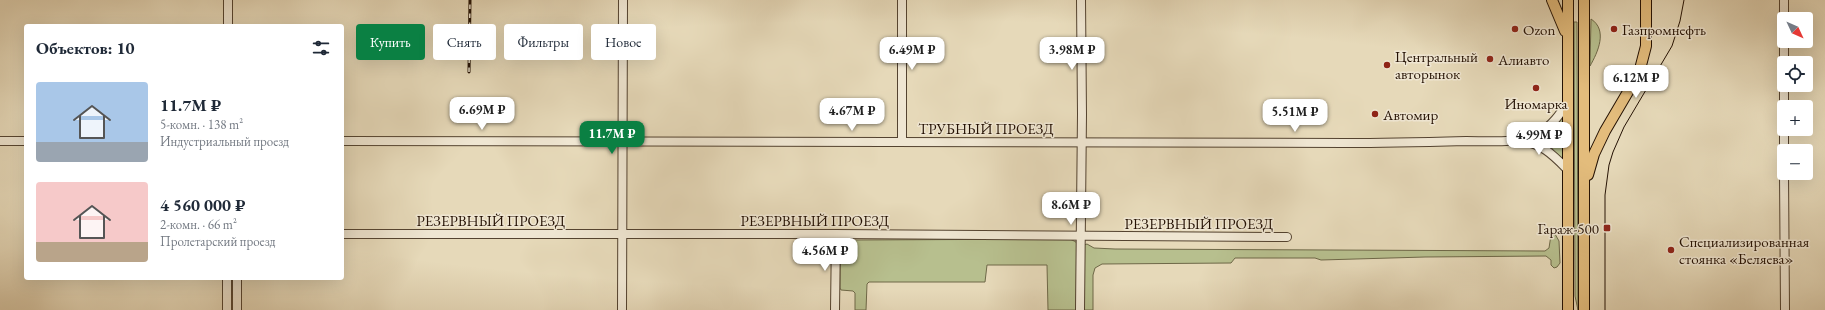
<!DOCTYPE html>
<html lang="ru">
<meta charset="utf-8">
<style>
body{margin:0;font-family:"EB Garamond",serif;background:#f2f2f3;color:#1f2937;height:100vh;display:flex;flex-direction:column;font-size:15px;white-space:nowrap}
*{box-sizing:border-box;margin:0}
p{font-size:13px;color:#747a83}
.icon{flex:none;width:22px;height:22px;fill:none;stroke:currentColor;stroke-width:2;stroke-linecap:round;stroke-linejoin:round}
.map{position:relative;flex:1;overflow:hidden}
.sheet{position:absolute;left:24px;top:24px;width:320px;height:256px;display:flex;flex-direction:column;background:#fff;border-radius:4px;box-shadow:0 4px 16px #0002}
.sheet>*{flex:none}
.top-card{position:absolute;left:356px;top:24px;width:380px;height:36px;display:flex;gap:8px}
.needle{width:26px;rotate:134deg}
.tools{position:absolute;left:1777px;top:12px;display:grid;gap:8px}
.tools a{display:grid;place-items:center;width:36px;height:36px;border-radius:4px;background:#fff;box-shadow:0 4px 16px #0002;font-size:20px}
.price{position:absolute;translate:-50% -34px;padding:0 9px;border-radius:8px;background:#fff;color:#222;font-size:13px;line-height:26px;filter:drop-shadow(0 1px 2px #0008)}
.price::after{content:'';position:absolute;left:50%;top:24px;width:12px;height:9px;margin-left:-6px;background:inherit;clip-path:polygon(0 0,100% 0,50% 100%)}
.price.on{background:#0b8043;color:#fff}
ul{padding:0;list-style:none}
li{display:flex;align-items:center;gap:12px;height:100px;padding:0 12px}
li span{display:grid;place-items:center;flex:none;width:112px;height:80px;border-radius:4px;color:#555}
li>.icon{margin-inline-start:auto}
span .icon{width:48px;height:48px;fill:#fffc;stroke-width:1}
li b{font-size:17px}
h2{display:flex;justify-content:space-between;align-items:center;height:48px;padding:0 12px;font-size:17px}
.pill{padding:0 14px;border-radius:4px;background:#fff;box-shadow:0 4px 16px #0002;font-size:14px;line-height:36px}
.pill.on{background:#0b8043;color:#fff}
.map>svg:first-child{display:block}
.green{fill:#b7bf8e;stroke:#6e6848}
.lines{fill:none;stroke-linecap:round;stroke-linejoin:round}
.minor-casing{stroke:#544330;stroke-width:10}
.major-casing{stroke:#241103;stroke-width:12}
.minor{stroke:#efe6d2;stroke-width:8}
.major{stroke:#e3bc7c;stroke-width:10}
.tram{stroke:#241103;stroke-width:1}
.rail-casing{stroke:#241103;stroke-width:3}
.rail{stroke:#efe6d2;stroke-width:1.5;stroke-dasharray:4.5;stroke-linecap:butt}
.poi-dot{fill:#8f2418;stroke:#efe6d2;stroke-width:1.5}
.labels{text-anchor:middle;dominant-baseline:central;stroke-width:3;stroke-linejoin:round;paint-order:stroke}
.poi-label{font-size:15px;fill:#241103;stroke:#efe6d2;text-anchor:start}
.street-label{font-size:15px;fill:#241103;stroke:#efe6d2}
</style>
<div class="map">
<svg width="1825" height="310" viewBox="0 0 1825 310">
<rect width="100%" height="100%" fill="#e6d9b9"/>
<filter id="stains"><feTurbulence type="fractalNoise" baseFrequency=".005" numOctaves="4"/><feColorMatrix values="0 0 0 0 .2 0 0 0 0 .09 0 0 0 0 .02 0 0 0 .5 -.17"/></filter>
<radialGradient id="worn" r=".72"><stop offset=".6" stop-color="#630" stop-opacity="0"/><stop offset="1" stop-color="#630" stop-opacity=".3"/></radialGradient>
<g class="green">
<path d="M1591 19C1608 30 1598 52 1590 66Z"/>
<path d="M1574 22H1577L1578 310 1575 296Z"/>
<path d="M1563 114V162L1550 146 1535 138Z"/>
<path d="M1552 234H1555L1559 241 1560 263 1557 267 1554 268 1551 265V260L1546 256 1425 257 1321 260 1315 258H1235L1231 263 1102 264 1095 268 1093 275V310H1082L1084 245 1087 244 1094 248 1115 249 1545 251 1549 248 1551 235Z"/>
<path d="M1070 239 1076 242 1077 245V310H1048L1047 265H987L985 282H869L867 284 866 310H855V293L853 291 841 290 840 288V262L851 258 852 243 855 240Z"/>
</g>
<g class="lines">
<g class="minor-casing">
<g id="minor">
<path d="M902 0V142"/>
<path d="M1784 0V63"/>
<path d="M228 26V0"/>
<path d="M1784 85V107"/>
<path d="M1784 129V151"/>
<path d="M0 141H26"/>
<path d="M342 141 1347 143C1387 143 1427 142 1466 141 1489 141 1519 144 1539 133 1552 126 1560 114 1568 102"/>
<path d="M1521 141C1543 144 1553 155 1568 170"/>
<path d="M1784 173 1785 310"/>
<path d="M342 234H836L1287 237"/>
<path d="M227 278V310"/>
<path d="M237 278V310"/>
<path d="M622 310 623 0"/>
<path d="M835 310 836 234"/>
<path d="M1080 310 1082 114 1081 0"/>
</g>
</g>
<g class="major-casing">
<g id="major">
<path d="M1552 0 1565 31"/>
<path d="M1588 175 1594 154 1605 131 1639 73 1646 46V0"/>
<path d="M1568 310V0"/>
<path d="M1584 310V0"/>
</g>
</g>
<use href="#minor" class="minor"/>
<use href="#major" class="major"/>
<path class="tram" d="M1605 310V195L1609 165 1613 152 1624 127 1672 46 1680 21 1684 0"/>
<g class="rail-casing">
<path id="rail" d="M469 72 470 0"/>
</g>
<use href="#rail" class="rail"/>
</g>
<g class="poi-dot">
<circle cx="1515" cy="29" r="4"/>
<circle cx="1614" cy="29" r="4"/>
<circle cx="1490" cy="59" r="4"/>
<circle cx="1387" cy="65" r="4"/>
<circle cx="1536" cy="88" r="4"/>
<circle cx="1375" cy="114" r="4"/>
<rect x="1603" y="224" width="8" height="8" rx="2"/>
<circle cx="1671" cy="250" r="4"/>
</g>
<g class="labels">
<g class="poi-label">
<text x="1523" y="29">Ozon</text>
<text x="1622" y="29">Газпромнефть</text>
<text x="1395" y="56">Центральный<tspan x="1395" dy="17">авторынок</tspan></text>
<text x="1498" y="59">Алиавто</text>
<text x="1536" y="103" text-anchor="middle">Иномарка</text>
<text x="1383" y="114">Автомир</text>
<text x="1599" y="228" text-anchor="end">Гараж-500</text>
<text x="1679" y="241">Специализированная<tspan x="1679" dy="17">стоянка «Беляева»</tspan></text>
</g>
<g class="street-label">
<text x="986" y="128">ТРУБНЫЙ ПРОЕЗД</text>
<text x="491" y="220">РЕЗЕРВНЫЙ ПРОЕЗД</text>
<text x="815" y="220">РЕЗЕРВНЫЙ ПРОЕЗД</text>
<text x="1199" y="223">РЕЗЕРВНЫЙ ПРОЕЗД</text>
</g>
</g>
<rect width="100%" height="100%" filter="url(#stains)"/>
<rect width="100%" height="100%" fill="url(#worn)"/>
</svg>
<div class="tools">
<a><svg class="needle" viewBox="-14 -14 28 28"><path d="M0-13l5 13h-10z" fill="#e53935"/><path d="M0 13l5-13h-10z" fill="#747a83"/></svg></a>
<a><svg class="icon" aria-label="locate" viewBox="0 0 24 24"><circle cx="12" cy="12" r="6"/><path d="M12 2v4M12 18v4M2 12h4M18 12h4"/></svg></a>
<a>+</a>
<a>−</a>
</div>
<b class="price" style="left:912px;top:71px">6.49M ₽</b>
<b class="price" style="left:1072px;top:71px">3.98M ₽</b>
<b class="price" style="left:1636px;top:99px">6.12M ₽</b>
<b class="price" style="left:482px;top:131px">6.69M ₽</b>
<b class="price" style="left:852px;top:132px">4.67M ₽</b>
<b class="price" style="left:1295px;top:133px">5.51M ₽</b>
<b class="price on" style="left:612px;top:155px">11.7M ₽</b>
<b class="price" style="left:1539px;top:156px">4.99M ₽</b>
<b class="price" style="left:1071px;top:226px">8.6M ₽</b>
<b class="price" style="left:825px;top:272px">4.56M ₽</b>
<div class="top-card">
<a class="pill on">Купить</a>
<a class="pill">Снять</a>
<a class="pill">Фильтры</a>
<a class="pill">Новое</a>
</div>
<section class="sheet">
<h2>Объектов: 10<svg class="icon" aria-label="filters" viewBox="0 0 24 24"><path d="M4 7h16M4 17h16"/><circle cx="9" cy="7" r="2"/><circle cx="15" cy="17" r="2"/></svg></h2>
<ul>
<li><span style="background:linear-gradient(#a9c7e8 75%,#9aa5b1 0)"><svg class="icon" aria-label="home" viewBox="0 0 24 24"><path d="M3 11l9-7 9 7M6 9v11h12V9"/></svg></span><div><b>11.7M ₽</b><p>5-комн. · 138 m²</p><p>Индустриальный проезд</p></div></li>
<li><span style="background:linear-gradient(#f6c9c9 75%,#b9a48a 0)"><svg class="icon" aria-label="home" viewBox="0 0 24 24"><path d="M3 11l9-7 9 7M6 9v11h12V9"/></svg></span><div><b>4 560 000 ₽</b><p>2-комн. · 66 m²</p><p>Пролетарский проезд</p></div></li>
</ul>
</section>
</div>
